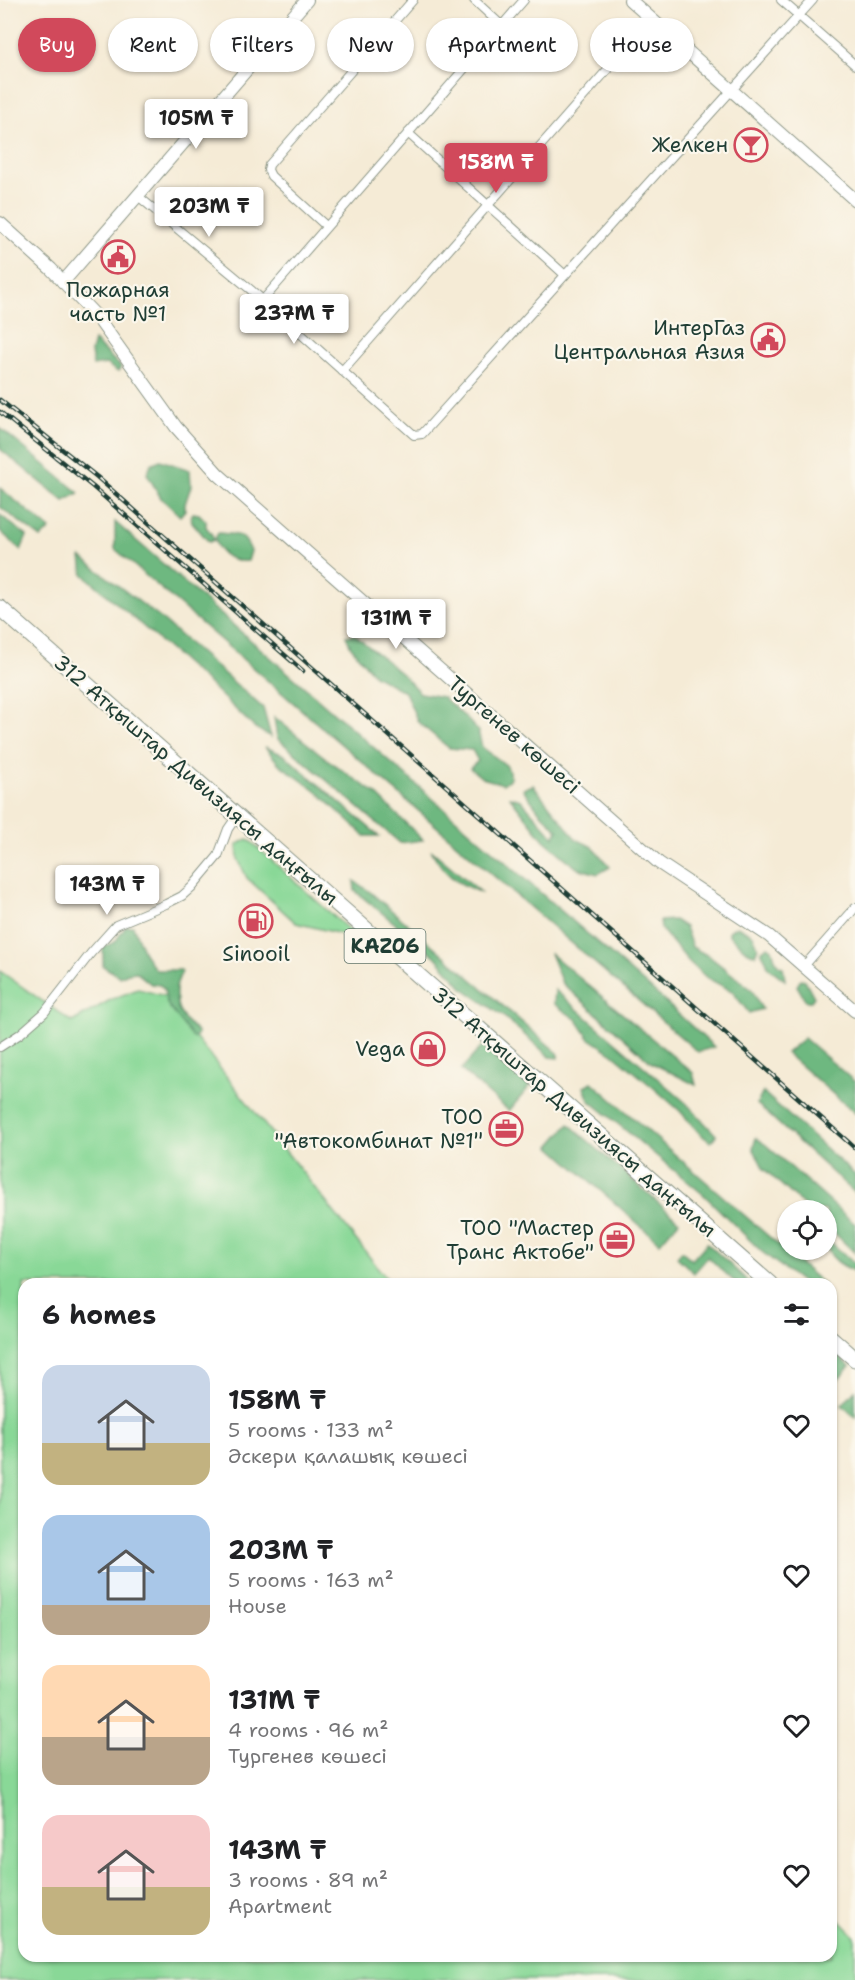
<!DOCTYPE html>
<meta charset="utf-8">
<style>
body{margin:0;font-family:"Shantell Sans",sans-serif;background:#f6f6f6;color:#202124;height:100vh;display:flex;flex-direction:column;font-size:22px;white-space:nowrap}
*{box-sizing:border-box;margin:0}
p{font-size:20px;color:#757577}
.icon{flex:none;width:33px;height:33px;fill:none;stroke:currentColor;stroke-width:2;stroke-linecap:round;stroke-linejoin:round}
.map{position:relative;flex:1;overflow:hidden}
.sheet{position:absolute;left:18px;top:1278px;width:819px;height:684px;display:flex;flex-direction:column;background:#fff;border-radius:18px;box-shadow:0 2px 4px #0004}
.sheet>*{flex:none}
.guide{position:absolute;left:18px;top:18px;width:819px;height:54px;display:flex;gap:12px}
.controls{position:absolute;left:777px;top:1200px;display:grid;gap:12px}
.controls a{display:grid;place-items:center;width:60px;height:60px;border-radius:50%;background:#fff;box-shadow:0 2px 4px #0004;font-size:30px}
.price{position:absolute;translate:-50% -51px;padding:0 14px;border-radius:6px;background:#fff;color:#222;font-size:20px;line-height:39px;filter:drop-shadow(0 2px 3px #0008)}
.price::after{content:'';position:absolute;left:50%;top:36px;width:18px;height:14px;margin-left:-9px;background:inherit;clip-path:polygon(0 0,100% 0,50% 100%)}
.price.active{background:#d1495b;color:#fff}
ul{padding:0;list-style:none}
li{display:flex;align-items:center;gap:18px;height:150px;padding:0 24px}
li span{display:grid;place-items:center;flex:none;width:168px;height:120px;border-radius:18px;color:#555}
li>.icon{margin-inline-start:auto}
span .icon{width:72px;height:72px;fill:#fffc;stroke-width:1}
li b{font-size:26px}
h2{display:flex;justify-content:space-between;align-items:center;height:72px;padding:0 24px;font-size:26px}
.chip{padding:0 21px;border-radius:27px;background:#fff;box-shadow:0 2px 4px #0004;font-size:21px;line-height:54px}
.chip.active{background:#d1495b;color:#fff}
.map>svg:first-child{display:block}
.green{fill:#89d897;stroke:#548a66;stroke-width:1.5}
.forest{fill:#6eb880;stroke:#467a5a;stroke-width:1.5}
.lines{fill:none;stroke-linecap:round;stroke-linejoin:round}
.street-casing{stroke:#8a9485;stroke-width:10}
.secondary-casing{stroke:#8a9485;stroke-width:14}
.highway-casing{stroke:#8a9485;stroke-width:17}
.street{stroke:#fff;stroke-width:8}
.secondary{stroke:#fff;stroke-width:12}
.highway{stroke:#fff;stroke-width:15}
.rail-casing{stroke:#1f3d34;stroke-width:4.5}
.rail{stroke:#fbf7ec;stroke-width:2;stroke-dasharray:7;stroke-linecap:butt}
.labels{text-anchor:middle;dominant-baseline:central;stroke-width:4.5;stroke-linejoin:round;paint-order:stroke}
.shield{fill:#fbf7ec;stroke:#61756b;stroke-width:1.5}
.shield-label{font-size:20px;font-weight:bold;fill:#1f3d34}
.poi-label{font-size:21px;fill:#1f3d34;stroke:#fbf7ec;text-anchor:end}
.street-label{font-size:21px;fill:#1f3d34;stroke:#fbf7ec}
</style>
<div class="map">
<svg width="855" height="1980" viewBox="0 0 855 1980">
<rect width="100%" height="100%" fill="#fbf7ec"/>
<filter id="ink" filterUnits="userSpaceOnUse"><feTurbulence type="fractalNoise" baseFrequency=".0167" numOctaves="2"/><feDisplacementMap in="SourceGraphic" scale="12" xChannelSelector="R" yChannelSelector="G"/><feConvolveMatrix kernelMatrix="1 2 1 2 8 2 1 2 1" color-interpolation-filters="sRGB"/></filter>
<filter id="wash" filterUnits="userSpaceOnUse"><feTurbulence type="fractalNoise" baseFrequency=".008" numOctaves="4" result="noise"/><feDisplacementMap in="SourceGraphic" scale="24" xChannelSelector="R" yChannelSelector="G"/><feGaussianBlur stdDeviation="1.35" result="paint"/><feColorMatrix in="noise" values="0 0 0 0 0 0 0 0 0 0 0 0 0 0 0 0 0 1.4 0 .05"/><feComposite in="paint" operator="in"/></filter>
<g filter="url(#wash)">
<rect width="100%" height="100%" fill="#f5ebd6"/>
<g class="green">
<path d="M248 839 358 938 296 923 247 878 238 859 237 845Z"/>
<path d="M0 971 72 1022 112 999 138 989 177 999V1014L391 1284H24V1956H831V1911L855 1936V1980H0Z"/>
</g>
<g class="forest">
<path d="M94 341 121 367 118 372 106 364 93 366 91 352Z"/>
<path d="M0 428 79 493 64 501 0 449Z"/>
<path d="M160 460 190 470 191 486 185 504V510L180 516 161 498 147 474 151 464Z"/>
<path d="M0 488 50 529 41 538 0 507Z"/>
<path d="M193 513 199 514 206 521V527L211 533 214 540 209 542 192 522 191 517Z"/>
<path d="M0 515 27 536 21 550 0 531Z"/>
<path d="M115 522 660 997 714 1047 698 1052 115 549Z"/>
<path d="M218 533C238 535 243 532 251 551L248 561C233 563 218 554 215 539Z"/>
<path d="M81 557 159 617 263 708 271 737 255 728 209 684 83 574Z"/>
<path d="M355 635 403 675 420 693 443 697 466 718 478 731 482 747 507 766 511 778 503 784 482 778 470 768 478 761 472 750 449 748 418 722 405 692 374 675 351 647 346 636Z"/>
<path d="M274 717 332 763 375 793 423 840 400 843 277 738Z"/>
<path d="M265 747 284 755 379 836H365L316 791 279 764Z"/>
<path d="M533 785 576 839 593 847 610 867 598 874 577 868 544 840 510 797 521 800 554 837 558 830 539 811 523 789Z"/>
<path d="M431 850 482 893C456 883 444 875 431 850Z"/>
<path d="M354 881 369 891 558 1053V1058L550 1057 503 1016 464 989 435 956 355 891Z"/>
<path d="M674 920 685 927 692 947 710 957 752 990 762 1009 749 1013 732 991 707 978 689 962 661 929 660 921Z"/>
<path d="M126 926H133L145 955 156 970H181L182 972C173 986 174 1006 184 1019 189 1025 194 1027 198 1034L193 1038 167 1004 164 989 160 985 151 984 136 972 128 973 120 977 103 966V947L115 942Z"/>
<path d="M737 926 753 935 758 947 755 955 747 951 729 935V931Z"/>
<path d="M768 946 772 949 775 959 780 966 783 967 785 980 768 967 766 960 761 951Z"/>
<path d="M550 953 693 1073 696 1085 652 1063 562 983Z"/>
<path d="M801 979 805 980 814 997 811 1001H807C802 997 801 991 797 986Z"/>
<path d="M555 990 686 1103 716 1135 711 1142 701 1135 680 1111 655 1089 613 1054 589 1038 577 1020 554 1004Z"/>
<path d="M804 1038 855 1082V1113L786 1053Z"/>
<path d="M482 1046 530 1086 509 1111 461 1070Z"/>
<path d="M592 1082 823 1284H804L762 1252 704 1195 589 1100 584 1087Z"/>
<path d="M763 1092 855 1175V1193L757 1104Z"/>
<path d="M569 1124 679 1221 660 1243 550 1146Z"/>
<path d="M756 1138 766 1145 855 1224V1253L827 1226 826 1210H809L764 1169 753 1148Z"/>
<path d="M827 1239 855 1264V1272C840 1264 826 1258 827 1239Z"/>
<path d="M707 1243 751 1284H737L708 1257 694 1273 677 1257 682 1251 692 1260Z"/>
<path d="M833 1352 850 1366 838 1380 831 1373V1354Z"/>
<path d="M855 1390V1417L842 1405Z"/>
</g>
</g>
<g filter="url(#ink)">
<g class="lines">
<g class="street-casing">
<g id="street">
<path d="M474 0 501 25"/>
<path d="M781 0 855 65"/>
<path d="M408 133 565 275"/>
<path d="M138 196 263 300 414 435 422 434 813 0"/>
<path d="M326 226 271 176 268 170 269 165 413 0"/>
<path d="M263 300 524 0"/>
<path d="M342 371 652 19"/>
<path d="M804 966 855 908"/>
<path d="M0 1047 20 1034 44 1013 91 953 116 925 166 904 182 896 192 887 218 856 228 829 237 816"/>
</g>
</g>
<g class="secondary-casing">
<g id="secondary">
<path d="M630 0 855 200"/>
<path d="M0 223 51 269 97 317 176 427 218 474 659 863 769 936 855 1011"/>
<path d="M63 282 307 0"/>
</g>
</g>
<g class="highway-casing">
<g id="highway">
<path d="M0 608 770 1284"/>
<path d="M831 1338 855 1359"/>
</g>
</g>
<use href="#street" class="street"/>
<use href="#secondary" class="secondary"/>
<use href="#highway" class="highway"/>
<g class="rail-casing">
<g id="rail">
<path d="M0 400 97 477 855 1148"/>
<path d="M0 412 93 487 303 671"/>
</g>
</g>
<use href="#rail" class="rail"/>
</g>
</g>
<defs>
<g id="bar-ring" transform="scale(1.725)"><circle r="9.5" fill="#fbf7ec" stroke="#d1495b" stroke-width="1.5"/><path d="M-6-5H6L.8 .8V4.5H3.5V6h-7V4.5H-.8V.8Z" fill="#d1495b"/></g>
<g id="civic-ring" transform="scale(1.725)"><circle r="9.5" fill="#fbf7ec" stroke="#d1495b" stroke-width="1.5"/><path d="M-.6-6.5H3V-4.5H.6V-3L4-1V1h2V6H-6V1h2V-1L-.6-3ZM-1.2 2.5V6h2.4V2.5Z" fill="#d1495b"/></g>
<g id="fuel-ring" transform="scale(1.725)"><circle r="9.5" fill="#fbf7ec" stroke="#d1495b" stroke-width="1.5"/><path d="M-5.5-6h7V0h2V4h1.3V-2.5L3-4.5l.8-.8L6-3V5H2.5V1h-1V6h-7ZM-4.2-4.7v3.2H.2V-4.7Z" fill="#d1495b"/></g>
<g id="shop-ring" transform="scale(1.725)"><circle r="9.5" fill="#fbf7ec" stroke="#d1495b" stroke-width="1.5"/><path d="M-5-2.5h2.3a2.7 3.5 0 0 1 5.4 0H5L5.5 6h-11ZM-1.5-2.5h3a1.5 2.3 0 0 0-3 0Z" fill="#d1495b"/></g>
<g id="office-ring" transform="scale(1.725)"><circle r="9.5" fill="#fbf7ec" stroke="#d1495b" stroke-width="1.5"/><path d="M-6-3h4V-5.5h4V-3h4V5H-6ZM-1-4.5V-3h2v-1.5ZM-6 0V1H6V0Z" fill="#d1495b"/></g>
</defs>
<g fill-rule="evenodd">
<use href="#bar-ring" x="751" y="145"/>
<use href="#civic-ring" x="118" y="257"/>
<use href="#civic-ring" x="768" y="340"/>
<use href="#fuel-ring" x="256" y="921"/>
<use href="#shop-ring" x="428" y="1049"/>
<use href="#office-ring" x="506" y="1129"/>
<use href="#office-ring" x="617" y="1240"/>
</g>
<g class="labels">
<rect class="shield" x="344.5" y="929" width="81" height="34" rx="4.5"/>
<g class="shield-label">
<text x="385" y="946">KАZ06</text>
</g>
<g class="poi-label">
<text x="728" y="145">Желкен</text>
<text x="118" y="290" text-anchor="middle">Пожарная<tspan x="118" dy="24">часть №1</tspan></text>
<text x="745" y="328">ИнтерГаз<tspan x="745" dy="24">Центральная Азия</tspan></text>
<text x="256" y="954" text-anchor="middle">Sinooil</text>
<text x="405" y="1049">Vega</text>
<text x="483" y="1117">ТОО<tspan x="483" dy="24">"Автокомбинат №1"</tspan></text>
<text x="594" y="1228">ТОО "Мастер<tspan x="594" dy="24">Транс Актобе"</tspan></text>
</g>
<g class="street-label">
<text transform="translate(514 735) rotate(41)">Тургенев көшесі</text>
<text transform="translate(196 780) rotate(41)">312 Атқыштар Дивизиясы даңғылы</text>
<text transform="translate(574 1112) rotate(41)">312 Атқыштар Дивизиясы даңғылы</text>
</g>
</g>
</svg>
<div class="controls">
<a><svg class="icon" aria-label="locate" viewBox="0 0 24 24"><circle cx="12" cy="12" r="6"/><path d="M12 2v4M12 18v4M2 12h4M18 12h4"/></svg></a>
</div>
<b class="price" style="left:196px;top:150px">105M ₸</b>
<b class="price active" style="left:496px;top:194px">158M ₸</b>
<b class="price" style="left:209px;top:238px">203M ₸</b>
<b class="price" style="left:294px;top:345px">237M ₸</b>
<b class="price" style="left:396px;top:650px">131M ₸</b>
<b class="price" style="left:107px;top:916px">143M ₸</b>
<div class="guide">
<a class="chip active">Buy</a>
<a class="chip">Rent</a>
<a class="chip">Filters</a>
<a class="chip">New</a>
<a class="chip">Apartment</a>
<a class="chip">House</a>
</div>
<section class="sheet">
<h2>6 homes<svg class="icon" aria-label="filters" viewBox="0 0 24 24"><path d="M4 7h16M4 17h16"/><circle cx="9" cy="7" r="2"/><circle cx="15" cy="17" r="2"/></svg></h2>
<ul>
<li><span style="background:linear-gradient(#c9d6e8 65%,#c2b280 0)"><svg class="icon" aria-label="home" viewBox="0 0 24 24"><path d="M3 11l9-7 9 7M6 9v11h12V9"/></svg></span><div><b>158M ₸</b><p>5 rooms · 133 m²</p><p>Әскери қалашық көшесі</p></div><svg class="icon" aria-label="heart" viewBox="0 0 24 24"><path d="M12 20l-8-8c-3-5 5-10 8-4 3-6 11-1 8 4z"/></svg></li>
<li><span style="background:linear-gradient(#a9c7e8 75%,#b9a48a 0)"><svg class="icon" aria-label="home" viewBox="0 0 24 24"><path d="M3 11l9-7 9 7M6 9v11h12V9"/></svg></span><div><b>203M ₸</b><p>5 rooms · 163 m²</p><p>House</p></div><svg class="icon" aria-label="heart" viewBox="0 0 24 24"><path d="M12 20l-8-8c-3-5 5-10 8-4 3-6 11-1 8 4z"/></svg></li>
<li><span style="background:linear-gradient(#ffd9b3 60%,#b9a48a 0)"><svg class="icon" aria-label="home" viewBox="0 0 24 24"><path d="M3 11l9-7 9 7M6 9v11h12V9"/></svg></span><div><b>131M ₸</b><p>4 rooms · 96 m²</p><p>Тургенев көшесі</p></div><svg class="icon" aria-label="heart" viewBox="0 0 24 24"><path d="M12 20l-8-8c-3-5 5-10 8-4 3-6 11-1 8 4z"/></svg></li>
<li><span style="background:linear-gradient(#f6c9c9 60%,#c2b280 0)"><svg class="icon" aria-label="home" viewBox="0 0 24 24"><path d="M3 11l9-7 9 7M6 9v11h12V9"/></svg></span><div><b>143M ₸</b><p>3 rooms · 89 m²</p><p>Apartment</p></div><svg class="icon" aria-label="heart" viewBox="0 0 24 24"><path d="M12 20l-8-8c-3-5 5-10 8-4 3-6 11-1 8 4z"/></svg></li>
</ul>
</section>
</div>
